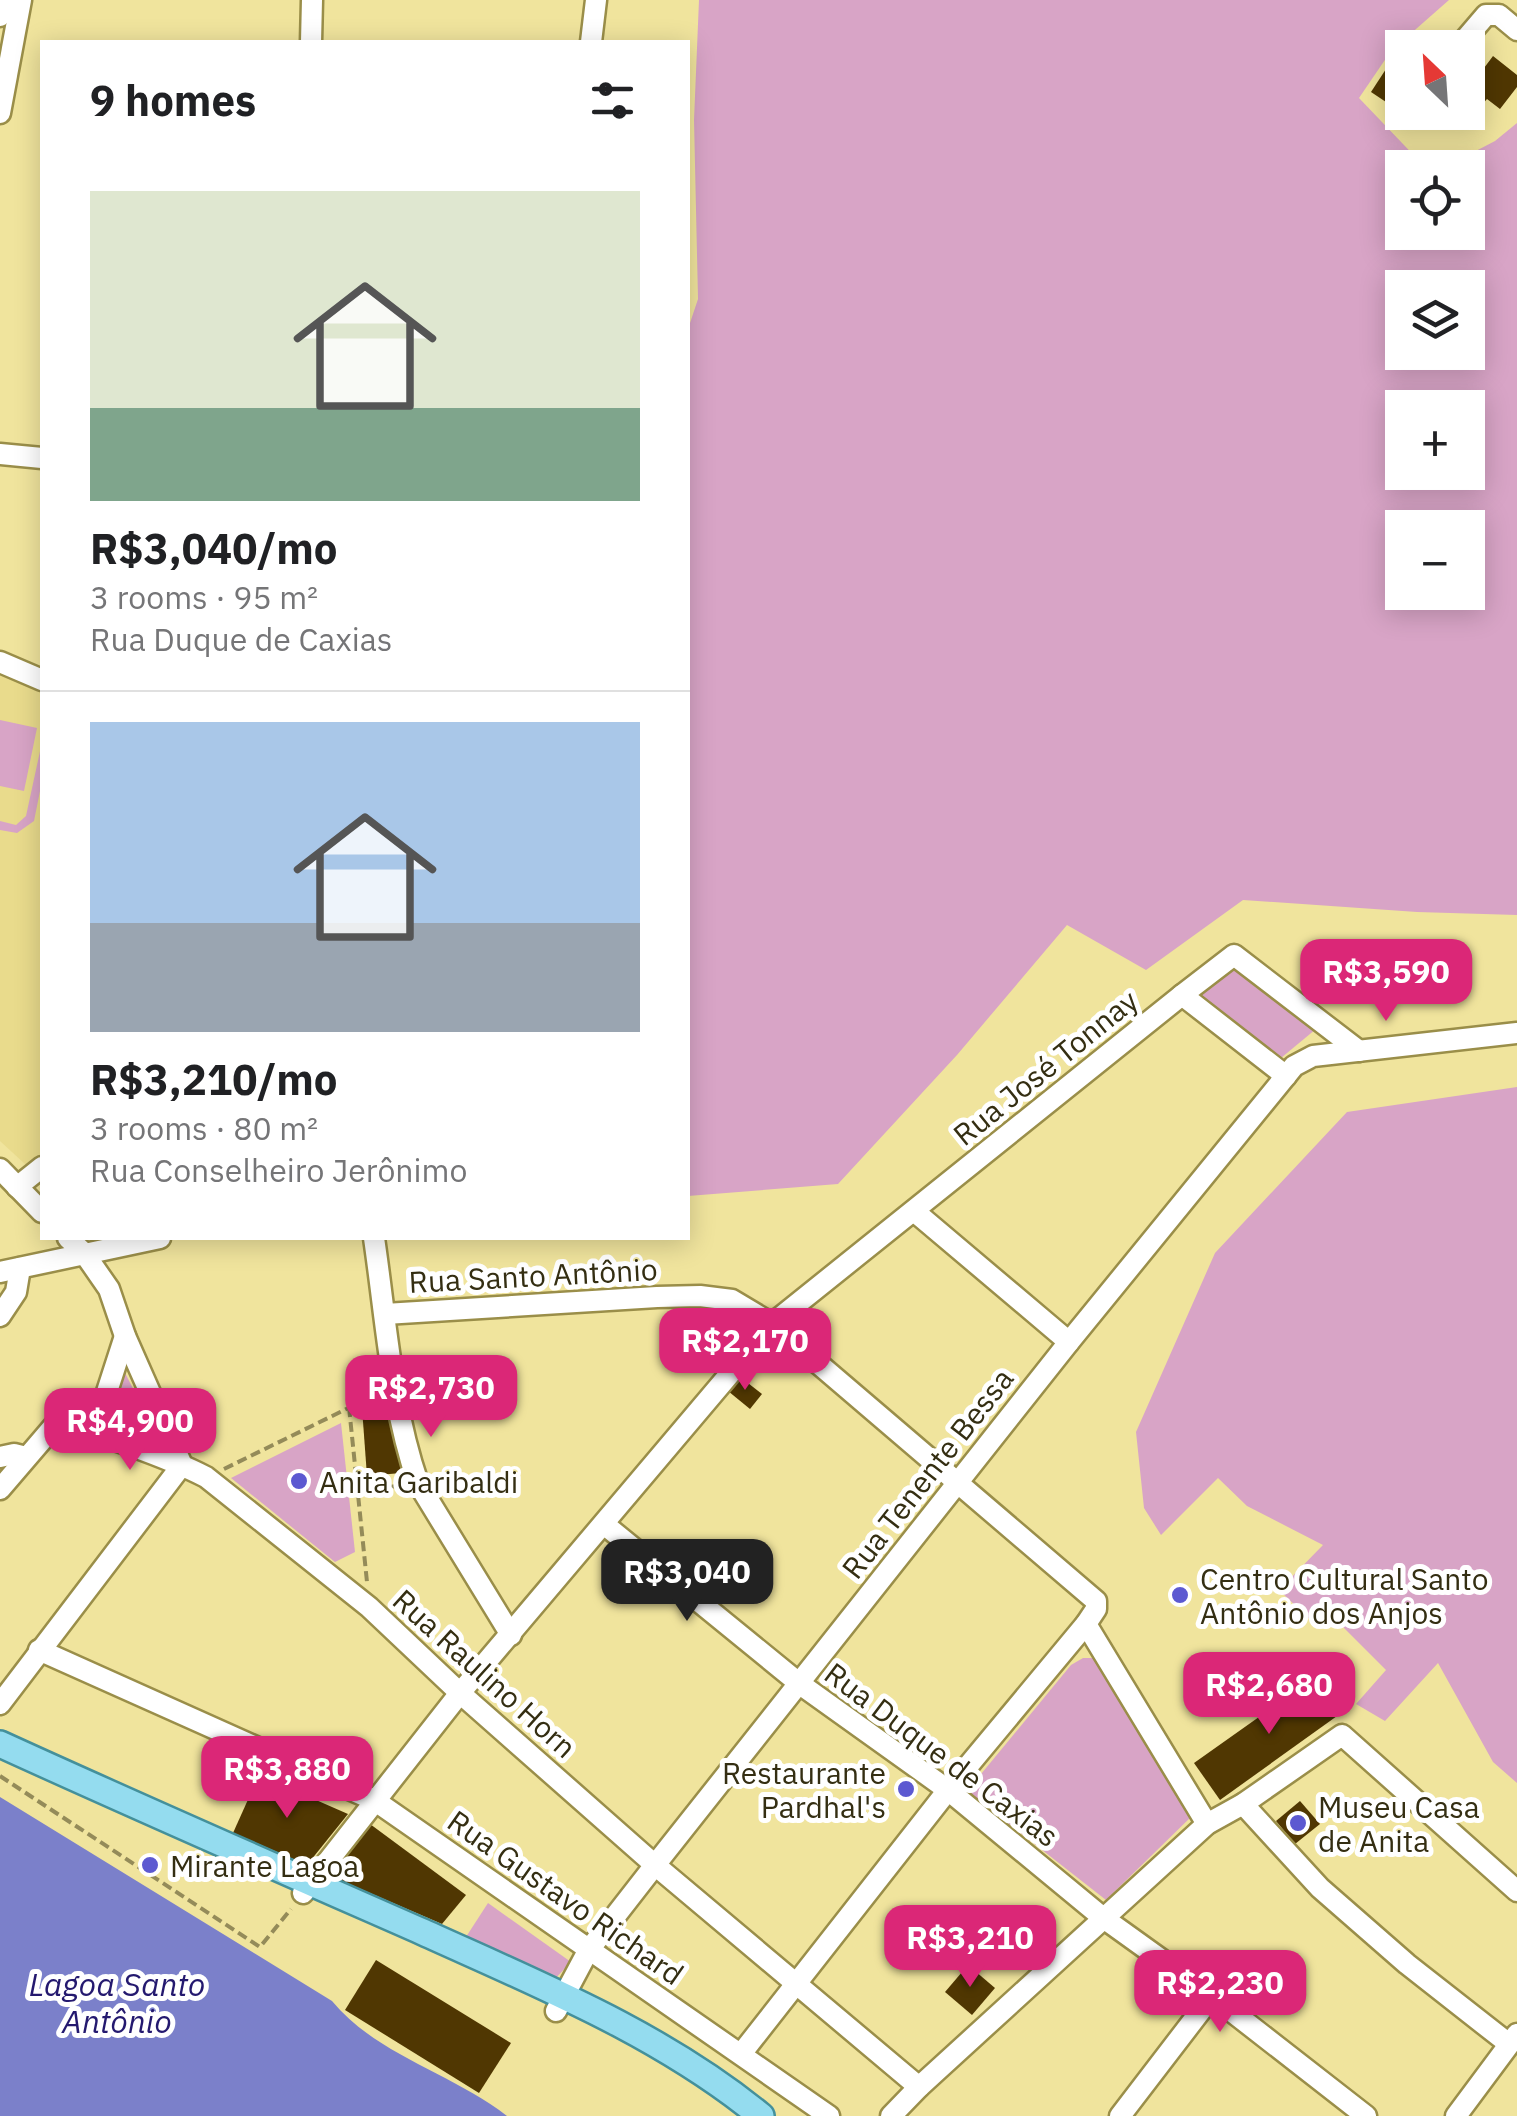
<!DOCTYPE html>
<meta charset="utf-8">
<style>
body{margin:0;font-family:"IBM Plex Sans",sans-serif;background:#f6f6f6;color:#202124;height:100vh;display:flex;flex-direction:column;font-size:38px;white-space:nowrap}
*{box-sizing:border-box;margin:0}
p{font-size:32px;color:#757577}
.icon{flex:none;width:55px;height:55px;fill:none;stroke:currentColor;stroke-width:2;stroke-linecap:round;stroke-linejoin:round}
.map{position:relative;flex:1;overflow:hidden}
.details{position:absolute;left:40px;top:40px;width:650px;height:1200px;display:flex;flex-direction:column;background:#fff;border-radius:0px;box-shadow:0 5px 25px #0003}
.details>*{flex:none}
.needle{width:65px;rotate:335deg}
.controls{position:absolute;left:1385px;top:30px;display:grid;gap:20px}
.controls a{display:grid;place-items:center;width:100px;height:100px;border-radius:0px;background:#fff;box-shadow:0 5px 25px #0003;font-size:50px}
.price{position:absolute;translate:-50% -85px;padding:0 22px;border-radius:20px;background:#db2777;color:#fff;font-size:32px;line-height:65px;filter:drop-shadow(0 2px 5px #0008)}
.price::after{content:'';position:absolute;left:50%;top:60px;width:30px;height:22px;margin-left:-15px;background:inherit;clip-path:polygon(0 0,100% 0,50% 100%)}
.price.active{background:#222;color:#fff}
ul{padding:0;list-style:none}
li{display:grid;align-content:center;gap:20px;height:530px;padding:0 50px}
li+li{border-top:2px solid #e0e0e0}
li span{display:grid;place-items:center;height:310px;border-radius:0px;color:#555}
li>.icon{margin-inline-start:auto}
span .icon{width:180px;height:180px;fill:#fffc;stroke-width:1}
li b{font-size:42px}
h2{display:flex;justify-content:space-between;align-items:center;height:120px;padding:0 50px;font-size:42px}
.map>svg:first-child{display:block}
.built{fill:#e9db8c}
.green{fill:#d8a4c6;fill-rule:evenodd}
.water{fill:#7b80ca}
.building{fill:#503702}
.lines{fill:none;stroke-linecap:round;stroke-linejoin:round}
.minor-casing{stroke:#9a8e49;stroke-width:25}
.major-casing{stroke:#44909b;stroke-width:30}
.path{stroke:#948b59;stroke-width:4;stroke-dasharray:10 5;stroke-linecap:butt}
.minor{stroke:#fff;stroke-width:20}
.major{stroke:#94dcef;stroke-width:25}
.poi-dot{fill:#5c59d1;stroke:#fff;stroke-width:4}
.labels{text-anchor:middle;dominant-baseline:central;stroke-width:10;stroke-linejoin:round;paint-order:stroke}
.street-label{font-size:30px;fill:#342e12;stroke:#fff}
.poi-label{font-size:30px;fill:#342e12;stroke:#fff;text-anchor:start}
.water-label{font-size:32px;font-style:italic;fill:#24196f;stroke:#fff}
</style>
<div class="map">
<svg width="1517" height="2116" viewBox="0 0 1517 2116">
<rect width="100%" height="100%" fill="#f0e49d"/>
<path class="built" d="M0 667 42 685V1165L25 1164 0 1141Z"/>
<g class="green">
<path d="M699 0H1449L1391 51 1359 98 1425 167 1402 168V232H1468V168L1445 167 1495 141 1517 123V915L1417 912 1243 900 1146 970 1067 925 957 1055 838 1184 688 1196V329L698 299 694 120ZM1402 288H1468V352H1402ZM1402 408H1468V472H1402ZM1402 528H1468V592H1402Z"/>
<path d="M0 720 37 728 24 791 0 786Z"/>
<path d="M42 742V781L34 821 17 833 0 830V821L16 825 26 816Z"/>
<path d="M1234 968 1316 1029 1281 1058 1201 995Z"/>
<path d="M1517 1087V1783L1493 1762 1438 1663 1385 1721 1356 1704 1386 1670 1334 1618 1320 1629 1279 1590 1323 1545 1247 1506 1218 1478 1161 1535 1144 1508 1136 1432 1215 1253 1347 1112Z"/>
<path d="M122 1367 165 1451 106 1435Z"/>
<path d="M341 1423 355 1552 335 1562 231 1478Z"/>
<path d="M1083 1658H1094L1193 1815 1106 1900 967 1791 1071 1665Z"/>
<path d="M488 1903 571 1962 552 1982 464 1940Z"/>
</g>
<path class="water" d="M0 1797 332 2001C378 2056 452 2073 507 2116H0Z"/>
<g class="building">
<path d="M1468 55 1484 68 1493 56 1517 75V87L1500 109 1487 99 1480 107 1468 98Z"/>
<path d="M1386 69 1402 81 1389 104 1371 92Z"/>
<path d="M739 1376 762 1394 750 1409 728 1391Z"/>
<path d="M396 1405 401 1473 367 1476 362 1408Z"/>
<path d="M1318 1675 1344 1711 1220 1800 1194 1763Z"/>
<path d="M259 1775 348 1814 307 1865 233 1833Z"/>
<path d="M1300 1801 1320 1824 1295 1844 1276 1821Z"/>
<path d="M370 1824 466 1895 442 1924 328 1875Z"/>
<path d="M376 1960 511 2043 479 2093 345 2010Z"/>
<path d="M968 1965 995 1988 972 2015 945 1992Z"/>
</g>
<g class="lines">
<g class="minor-casing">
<g id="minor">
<path d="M0 16 3 0"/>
<path d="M311 42 312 0"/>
<path d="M591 42 596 0"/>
<path d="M1462 43 1486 15H1499L1517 30"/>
<path d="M0 113 21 0"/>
<path d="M0 454 42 458"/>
<path d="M0 662 42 680"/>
<path d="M1182 995 1286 1076"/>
<path d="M0 1169 42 1212"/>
<path d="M17 1187 42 1167"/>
<path d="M914 1211 1069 1342"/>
<path d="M68 1238 84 1253 109 1289 125 1336 182 1465"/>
<path d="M374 1238C386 1319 391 1405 418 1483L511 1635"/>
<path d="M0 1272 160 1238"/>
<path d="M385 1314 657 1297 700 1296 732 1300 772 1324 1096 1601V1609L1086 1624 948 1790 741 2054"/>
<path d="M0 1316 16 1292 20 1268"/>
<path d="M93 1435 125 1336"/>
<path d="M0 1457 14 1454 26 1457"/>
<path d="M0 1489 54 1426C84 1425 177 1462 206 1477L369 1607 460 1693 655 1865 919 2087"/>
<path d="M605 1525 800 1684 948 1790 1102 1917 1212 1996 1366 2116"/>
<path d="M1086 1624 1207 1824"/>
<path d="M39 1650 374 1800 829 2116"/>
<path d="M0 1704 182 1465"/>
<path d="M1243 1804 1320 1888 1407 1964 1509 2044"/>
<path d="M303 1893 460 1693 772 1324 1182 995 1234 955 1359 1051"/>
<path d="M556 2011 588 1951 655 1865 1069 1342 1294 1066 1313 1056 1517 1033"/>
<path d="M891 2116 919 2087 1207 1824 1243 1804 1342 1735 1517 1891"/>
<path d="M1120 2116 1212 1996"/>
<path d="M1456 2116 1517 2034"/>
</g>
</g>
<g class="major-casing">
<path id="major" d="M0 1744C140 1808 282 1870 423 1932 540 1985 661 2034 761 2116"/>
</g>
<g class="path">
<path d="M349 1407 367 1582"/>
<path d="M224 1469 377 1394"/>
<path d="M358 1490 398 1486"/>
<path d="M0 1776 260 1947 291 1909"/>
</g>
<use href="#minor" class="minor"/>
<use href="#major" class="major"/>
</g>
<g class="poi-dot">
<circle cx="299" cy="1481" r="10"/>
<circle cx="1180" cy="1595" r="10"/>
<circle cx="906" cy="1789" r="10"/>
<circle cx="1298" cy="1823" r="10"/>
<circle cx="150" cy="1865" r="10"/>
</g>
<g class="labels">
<g class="street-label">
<text transform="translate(1045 1067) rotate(-39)">Rua José Tonnay</text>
<text transform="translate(533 1275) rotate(-3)">Rua Santo Antônio</text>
<text transform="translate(927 1473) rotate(-52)">Rua Tenente Bessa</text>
<text transform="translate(485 1673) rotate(42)">Rua Raulino Horn</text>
<text transform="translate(942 1754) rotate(37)">Rua Duque de Caxias</text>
<text transform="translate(566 1897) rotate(35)">Rua Gustavo Richard</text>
</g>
<g class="poi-label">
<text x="319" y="1481">Anita Garibaldi</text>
<text x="1200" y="1578">Centro Cultural Santo<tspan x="1200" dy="34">Antônio dos Anjos</tspan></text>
<text x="886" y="1772" text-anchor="end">Restaurante<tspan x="886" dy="34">Pardhal's</tspan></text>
<text x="1318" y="1806">Museu Casa<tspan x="1318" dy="34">de Anita</tspan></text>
<text x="170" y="1865">Mirante Lagoa</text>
</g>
<g class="water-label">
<text x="117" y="1984">Lagoa Santo<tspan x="117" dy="37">Antônio</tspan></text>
</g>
</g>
</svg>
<div class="controls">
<a><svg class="needle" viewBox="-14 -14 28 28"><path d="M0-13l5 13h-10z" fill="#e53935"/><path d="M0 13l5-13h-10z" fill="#757577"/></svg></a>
<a><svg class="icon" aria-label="locate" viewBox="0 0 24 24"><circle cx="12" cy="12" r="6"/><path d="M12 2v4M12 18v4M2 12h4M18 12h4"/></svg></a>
<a><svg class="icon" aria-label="layers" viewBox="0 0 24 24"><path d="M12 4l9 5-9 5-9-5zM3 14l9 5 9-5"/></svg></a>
<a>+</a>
<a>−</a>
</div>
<b class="price" style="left:1386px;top:1024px">R$3,590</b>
<b class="price" style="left:745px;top:1393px">R$2,170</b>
<b class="price" style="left:431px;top:1440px">R$2,730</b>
<b class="price" style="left:130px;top:1473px">R$4,900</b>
<b class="price active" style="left:687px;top:1624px">R$3,040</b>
<b class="price" style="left:1269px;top:1737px">R$2,680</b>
<b class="price" style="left:287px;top:1821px">R$3,880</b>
<b class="price" style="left:970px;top:1990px">R$3,210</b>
<b class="price" style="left:1220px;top:2035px">R$2,230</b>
<section class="details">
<h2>9 homes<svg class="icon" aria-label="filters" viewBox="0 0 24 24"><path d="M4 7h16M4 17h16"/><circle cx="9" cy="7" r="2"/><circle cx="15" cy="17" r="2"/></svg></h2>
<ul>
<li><span style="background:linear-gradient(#dfe7d0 70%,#7fa58c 0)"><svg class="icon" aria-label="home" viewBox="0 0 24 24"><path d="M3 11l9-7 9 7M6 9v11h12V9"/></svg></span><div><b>R$3,040/mo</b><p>3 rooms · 95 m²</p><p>Rua Duque de Caxias</p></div></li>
<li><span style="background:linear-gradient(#a9c7e8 65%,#9aa5b1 0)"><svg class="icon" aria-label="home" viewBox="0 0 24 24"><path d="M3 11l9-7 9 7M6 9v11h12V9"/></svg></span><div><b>R$3,210/mo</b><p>3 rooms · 80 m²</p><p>Rua Conselheiro Jerônimo</p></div></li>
</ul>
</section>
</div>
